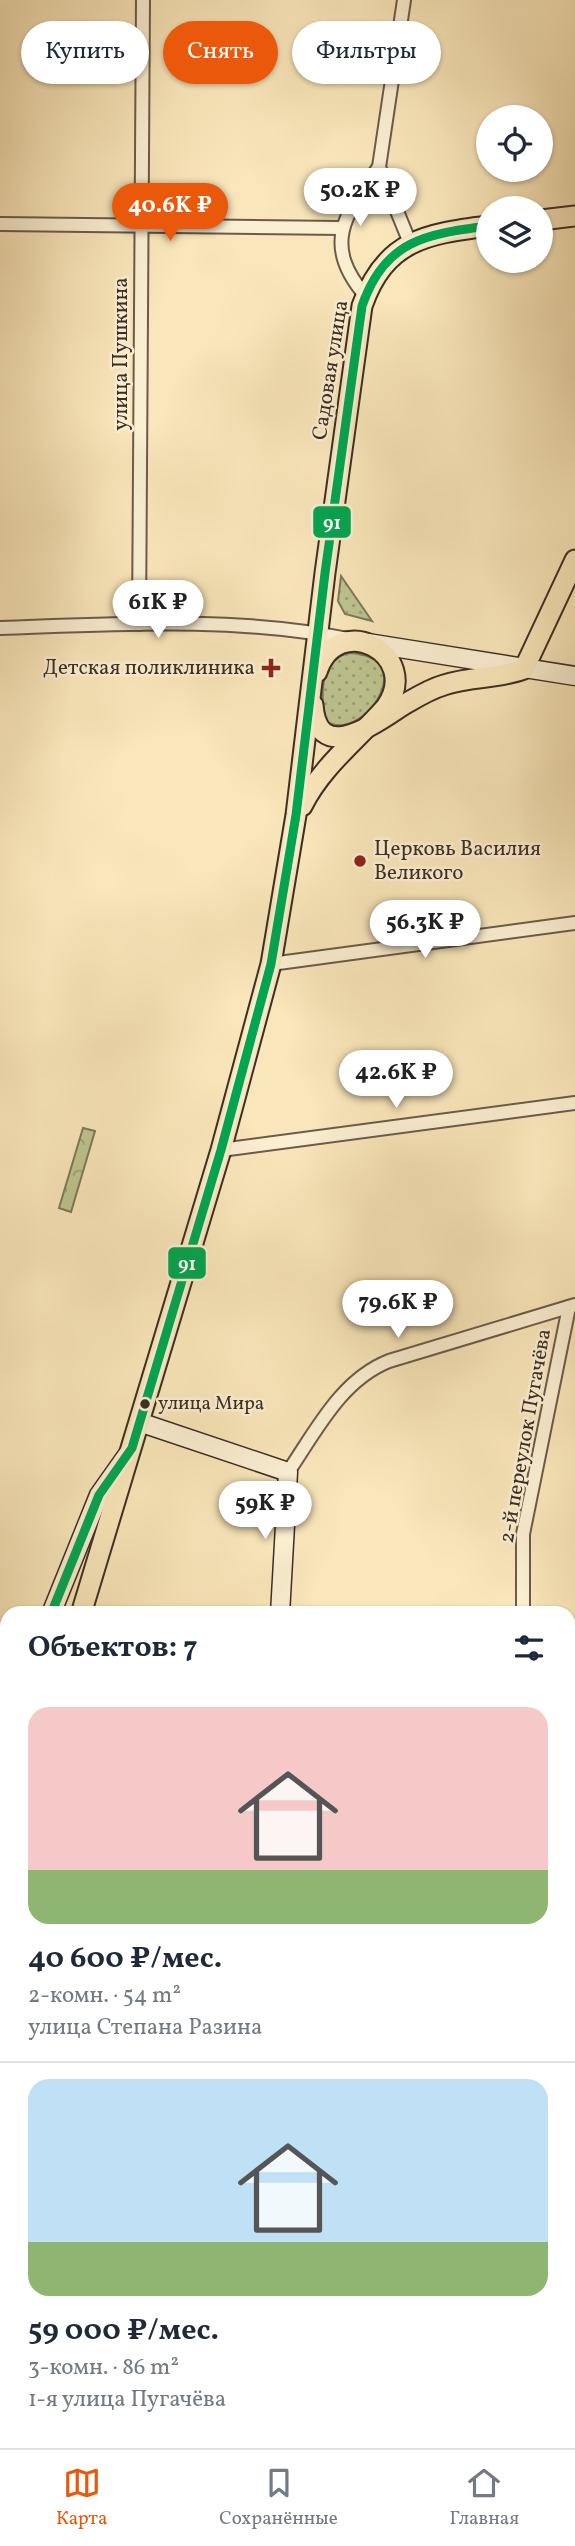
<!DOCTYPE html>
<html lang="ru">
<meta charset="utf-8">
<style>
body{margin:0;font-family:Vollkorn,serif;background:#f2f2f3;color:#1f2937;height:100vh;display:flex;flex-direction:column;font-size:26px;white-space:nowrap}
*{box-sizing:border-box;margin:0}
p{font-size:23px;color:#747a83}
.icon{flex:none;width:38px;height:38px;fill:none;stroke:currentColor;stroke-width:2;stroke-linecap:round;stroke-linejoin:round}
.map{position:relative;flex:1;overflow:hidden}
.sheet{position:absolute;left:0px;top:1606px;width:576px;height:842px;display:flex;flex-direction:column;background:#fff;border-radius:21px 21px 0 0;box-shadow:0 2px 5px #0004}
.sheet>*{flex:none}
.banner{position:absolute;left:21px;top:21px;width:534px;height:63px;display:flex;gap:14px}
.controls{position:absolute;left:476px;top:105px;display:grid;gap:14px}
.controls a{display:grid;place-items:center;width:77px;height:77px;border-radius:50%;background:#fff;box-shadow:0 2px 5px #0004;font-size:35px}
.price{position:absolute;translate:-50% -60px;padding:0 16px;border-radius:24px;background:#fff;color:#222;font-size:23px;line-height:46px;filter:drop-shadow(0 2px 4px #0008)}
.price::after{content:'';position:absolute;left:50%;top:42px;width:21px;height:16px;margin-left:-10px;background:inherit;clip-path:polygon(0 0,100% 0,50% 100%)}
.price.selected{background:#ea580c;color:#fff}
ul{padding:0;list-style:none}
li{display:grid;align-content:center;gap:14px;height:371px;padding:0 28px}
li+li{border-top:2px solid #e0e1e3}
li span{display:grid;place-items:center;height:217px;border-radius:21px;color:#555}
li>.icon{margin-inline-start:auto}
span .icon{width:126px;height:126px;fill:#fffc;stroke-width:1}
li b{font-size:30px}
h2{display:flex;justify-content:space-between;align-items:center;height:84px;padding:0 28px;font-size:30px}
.pill{padding:0 24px;border-radius:32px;background:#fff;box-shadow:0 2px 5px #0004;font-size:24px;line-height:63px}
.pill.selected{background:#ea580c;color:#fff}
.tab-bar{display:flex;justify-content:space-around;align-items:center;height:98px;border-top:2px solid #e0e1e3;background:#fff;font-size:19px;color:#747a83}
.tab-bar a{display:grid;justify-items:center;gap:4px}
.tab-bar .selected{color:#ea580c}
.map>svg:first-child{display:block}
.grass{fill:url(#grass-dots);stroke:#7d795a;stroke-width:2}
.park{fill:url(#park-crowns);stroke:#7d795a;stroke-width:2}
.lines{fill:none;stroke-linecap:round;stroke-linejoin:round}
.street-casing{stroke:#6b5b4a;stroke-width:16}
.secondary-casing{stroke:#3c2d25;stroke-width:21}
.primary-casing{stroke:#3c2d25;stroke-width:23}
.street{stroke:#fbefd2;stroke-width:12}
.secondary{stroke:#fbefd2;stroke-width:18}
.primary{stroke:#f9e6ba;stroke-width:19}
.rail{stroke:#3c2d25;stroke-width:3.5;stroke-dasharray:12 12;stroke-linecap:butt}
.bus-1-casing{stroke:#fbefd2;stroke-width:14}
.bus-1{stroke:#00a651;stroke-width:9}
.poi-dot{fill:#8f2418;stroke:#fbefd2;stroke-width:2.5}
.bus-dot{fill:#3c2d25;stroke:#fbefd2;stroke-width:2.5}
.labels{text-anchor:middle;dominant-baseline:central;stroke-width:5;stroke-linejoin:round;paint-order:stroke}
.bus-label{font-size:19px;fill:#3c2d25;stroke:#fbefd2;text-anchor:start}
.street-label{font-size:21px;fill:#3c2d25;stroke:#fbefd2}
.poi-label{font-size:21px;fill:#3c2d25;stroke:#fbefd2;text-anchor:end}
.line-badge{stroke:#fbefd2;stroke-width:2.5}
.badge-label{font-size:19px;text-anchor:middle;font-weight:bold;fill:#fff}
</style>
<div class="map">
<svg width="575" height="2448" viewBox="0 0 575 2448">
<defs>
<pattern id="grass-dots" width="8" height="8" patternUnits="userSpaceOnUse" patternTransform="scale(1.75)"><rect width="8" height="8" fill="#bec590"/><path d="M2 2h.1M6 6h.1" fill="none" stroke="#9ca075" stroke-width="1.8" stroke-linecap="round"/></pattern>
<pattern id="park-crowns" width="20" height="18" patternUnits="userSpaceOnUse" patternTransform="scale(1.75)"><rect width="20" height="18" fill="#bec590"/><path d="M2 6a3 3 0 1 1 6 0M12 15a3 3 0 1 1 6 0" fill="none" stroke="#9ca075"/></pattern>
</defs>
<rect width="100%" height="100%" fill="#f9e6ba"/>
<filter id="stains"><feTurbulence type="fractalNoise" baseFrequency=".00286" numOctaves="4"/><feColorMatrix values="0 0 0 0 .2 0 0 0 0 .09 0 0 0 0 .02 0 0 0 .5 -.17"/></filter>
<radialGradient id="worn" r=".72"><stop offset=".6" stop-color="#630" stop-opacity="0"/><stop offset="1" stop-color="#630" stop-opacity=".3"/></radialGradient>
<g class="grass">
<path d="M341 576 372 621 345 614 338 601Z"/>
<path d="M350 653C423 657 361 745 326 721 320 697 319 658 350 653Z"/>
</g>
<path class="park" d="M83 1128 95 1131 71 1212 59 1208Z"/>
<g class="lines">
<g class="street-casing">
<g id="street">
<path d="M404 0 379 167 410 243"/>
<path d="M0 224 341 228"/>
<path d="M365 295C321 244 346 213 379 167"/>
<path d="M139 624 143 0"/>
<path d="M0 628C117 624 233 616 348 639"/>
<path d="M271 964 575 923"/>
<path d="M221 1150 575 1103"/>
<path d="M288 1472C316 1431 341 1380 389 1361L575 1305"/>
<path d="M523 1614V1534L569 1307"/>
<path d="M0 1805 7 1783"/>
<path d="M0 2137 7 2138"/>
<path d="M569 2205H575"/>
</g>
</g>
<g class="secondary-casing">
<g id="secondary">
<path d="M368 643 575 676"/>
<path d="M139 1422 288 1472 280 1614"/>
<path d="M51 1614 99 1495 128 1454"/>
<path d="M569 1645H575"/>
<path d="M4 1682 2 1669 7 1656"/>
</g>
</g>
<g class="primary-casing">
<g id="primary">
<path d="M541 220 575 216"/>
<path d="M313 705C318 768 378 721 405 704 417 697 430 689 444 685 470 676 498 679 524 669L575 560"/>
<path d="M302 806C322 766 357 740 386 707 423 654 337 609 317 672"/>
<path d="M81 1614 221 1150 271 964 296 815 325 573 362 306C385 240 426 234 488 226"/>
<path d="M0 1868 7 1846"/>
</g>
</g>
<use href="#street" class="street"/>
<use href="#secondary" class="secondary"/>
<use href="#primary" class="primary"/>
<g class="rail">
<path d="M569 1821 575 1820"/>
<path d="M569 1874 575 1873"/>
<path d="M0 2022 7 2019"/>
<path d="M0 2035 7 2032"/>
<path d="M569 2150 575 2149"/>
</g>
<g class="bus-1-casing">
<path id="bus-1" d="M51 1614 99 1495 132 1448 221 1150 271 964 296 815 325 573 362 306C385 240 426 234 488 226"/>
</g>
<use href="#bus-1" class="bus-1"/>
</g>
<g class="poi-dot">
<path d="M267.5 657.5h7v7h7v7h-7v7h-7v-7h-7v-7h7z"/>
<circle cx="360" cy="861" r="7"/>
</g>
<circle class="bus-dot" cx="145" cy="1404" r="6"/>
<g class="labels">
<g class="bus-label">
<text x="158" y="1404">улица Мира</text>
</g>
<g class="street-label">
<text transform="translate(121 354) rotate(-90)">улица Пушкина</text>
<text transform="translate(331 370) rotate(-81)">Садовая улица</text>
<text transform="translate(526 1436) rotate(-80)">2-й переулок Пугачёва</text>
</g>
<g class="poi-label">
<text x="255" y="668">Детская поликлиника</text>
<text x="374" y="849" text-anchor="start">Церковь Василия<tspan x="374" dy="24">Великого</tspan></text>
</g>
</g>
<g class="line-badge">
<rect x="312" y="505" width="40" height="34" rx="7" fill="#00a651"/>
<rect x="167" y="1246" width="40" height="34" rx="7" fill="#00a651"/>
</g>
<g class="badge-label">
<text x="332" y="529">91</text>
<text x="187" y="1270">91</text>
</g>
<rect width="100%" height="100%" filter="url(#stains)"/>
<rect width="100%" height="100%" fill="url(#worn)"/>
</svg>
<div class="controls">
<a><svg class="icon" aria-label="locate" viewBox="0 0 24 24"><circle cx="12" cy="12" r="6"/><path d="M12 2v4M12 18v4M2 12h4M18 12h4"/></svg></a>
<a><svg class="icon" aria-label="layers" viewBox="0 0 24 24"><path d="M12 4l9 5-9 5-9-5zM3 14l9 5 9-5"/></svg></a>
</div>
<b class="price" style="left:360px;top:228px">50.2K ₽</b>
<b class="price selected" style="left:170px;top:243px">40.6K ₽</b>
<b class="price" style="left:158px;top:640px">61K ₽</b>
<b class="price" style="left:425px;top:960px">56.3K ₽</b>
<b class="price" style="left:396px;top:1110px">42.6K ₽</b>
<b class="price" style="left:398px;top:1340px">79.6K ₽</b>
<b class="price" style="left:265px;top:1541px">59K ₽</b>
<div class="banner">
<a class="pill">Купить</a>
<a class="pill selected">Снять</a>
<a class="pill">Фильтры</a>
</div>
<section class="sheet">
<h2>Объектов: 7<svg class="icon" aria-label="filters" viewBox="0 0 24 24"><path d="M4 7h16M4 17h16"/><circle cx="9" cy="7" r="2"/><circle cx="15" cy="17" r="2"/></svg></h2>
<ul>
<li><span style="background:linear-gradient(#f6c9c9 75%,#8fb573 0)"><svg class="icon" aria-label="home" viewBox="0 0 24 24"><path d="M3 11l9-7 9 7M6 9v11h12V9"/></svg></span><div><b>40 600 ₽/мес.</b><p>2-комн. · 54 m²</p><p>улица Степана Разина</p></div></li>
<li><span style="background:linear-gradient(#bfe0f5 75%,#8fb573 0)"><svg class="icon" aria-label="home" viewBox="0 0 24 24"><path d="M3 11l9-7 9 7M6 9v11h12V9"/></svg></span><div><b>59 000 ₽/мес.</b><p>3-комн. · 86 m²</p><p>1-я улица Пугачёва</p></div></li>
</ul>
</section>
</div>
<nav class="tab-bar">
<a class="selected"><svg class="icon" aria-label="map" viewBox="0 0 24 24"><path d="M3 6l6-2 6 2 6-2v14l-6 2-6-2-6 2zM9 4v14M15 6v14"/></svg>Карта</a>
<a><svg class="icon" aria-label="saved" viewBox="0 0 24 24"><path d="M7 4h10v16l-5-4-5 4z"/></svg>Сохранённые</a>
<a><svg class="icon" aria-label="home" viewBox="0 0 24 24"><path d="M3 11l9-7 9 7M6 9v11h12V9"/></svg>Главная</a>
</nav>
